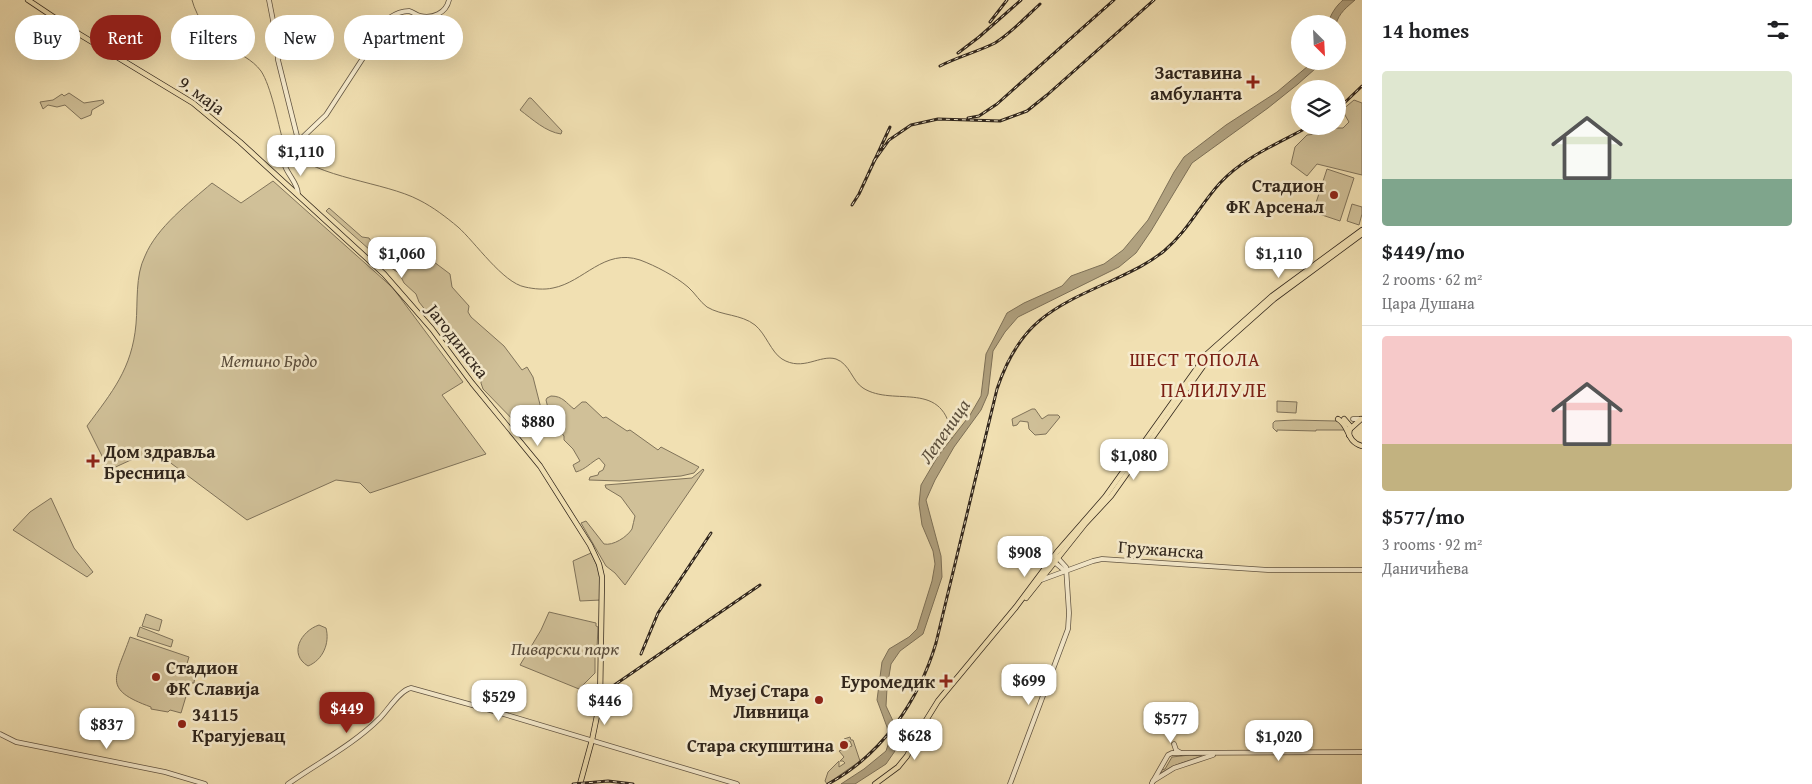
<!DOCTYPE html>
<meta charset="utf-8">
<style>
body{margin:0;font-family:"Gentium Book Plus",serif;background:#f2f2f2;color:#202124;height:100vh;display:flex;flex-direction:column;font-size:19px;white-space:nowrap}
*{box-sizing:border-box;margin:0}
p{font-size:16px;color:#757577}
.icon{flex:none;width:28px;height:28px;fill:none;stroke:currentColor;stroke-width:2;stroke-linecap:round;stroke-linejoin:round}
.map{position:relative;flex:1;overflow:hidden}
.panel{display:flex;flex-direction:column;background:#fff;width:450px}
.panel>*{flex:none}
.banner{position:absolute;left:15px;top:15px;width:475px;height:45px;display:flex;gap:10px}
.needle{width:32px;rotate:156deg}
.tools{position:absolute;left:1291px;top:15px;display:grid;gap:10px}
.tools a{display:grid;place-items:center;width:55px;height:55px;border-radius:50%;background:#fff;box-shadow:0 5px 20px #0002;font-size:25px}
.price{position:absolute;translate:-50% -42px;padding:0 11px;border-radius:10px;background:#fff;color:#222;font-size:16px;line-height:32px;filter:drop-shadow(0 1px 2px #0008)}
.price::after{content:'';position:absolute;left:50%;top:30px;width:15px;height:11px;margin-left:-8px;background:inherit;clip-path:polygon(0 0,100% 0,50% 100%)}
.price.active{background:#8f2418;color:#fff}
ul{padding:0;list-style:none}
li{display:grid;align-content:center;gap:10px;height:265px;padding:0 20px}
li+li{border-top:1px solid #e0e0e0}
li span{display:grid;place-items:center;height:155px;border-radius:5px;color:#555}
li>.icon{margin-inline-start:auto}
span .icon{width:90px;height:90px;fill:#fffc;stroke-width:1}
li b{font-size:21px}
h2{display:flex;justify-content:space-between;align-items:center;height:60px;padding:0 20px;font-size:21px}
.pill{padding:0 18px;border-radius:22px;background:#fff;box-shadow:0 5px 20px #0002;font-size:18px;line-height:45px}
.pill.active{background:#8f2418;color:#fff}
main{display:flex;flex:1;min-height:0}
.map>svg:first-child{display:block}
.green{fill:#d0c098;stroke:#80735a}
.water{fill:#b0a17f;stroke:#7d7057}
.lines{fill:none;stroke-linecap:round;stroke-linejoin:round}
.stream{stroke:#7d7057;stroke-width:1}
.minor-casing{stroke:#615442;stroke-width:5.5}
.major-casing{stroke:#31261c;stroke-width:6}
.minor{stroke:#f6ebcd;stroke-width:4}
.major{stroke:#f1e0b2;stroke-width:4.5}
.rail-casing{stroke:#31261c;stroke-width:3}
.rail{stroke:#f6ebcd;stroke-width:1;stroke-dasharray:4;stroke-linecap:butt}
.poi-dot{fill:#8f2418;stroke:#f6ebcd;stroke-width:2}
.labels{text-anchor:middle;dominant-baseline:central;stroke-width:5;stroke-linejoin:round;paint-order:stroke}
.poi-label{font-size:18px;font-weight:bold;fill:#31261c;stroke:#f6ebcd;text-anchor:end}
.street-label{font-size:18px;fill:#31261c;stroke:#f6ebcd}
.park-label{font-size:18px;font-style:italic;fill:#594c3b;stroke:#f6ebcd}
.neighbourhood-label{font-size:19px;letter-spacing:1px;fill:#7a1f14;stroke:#f6ebcd}
.water-label{font-size:19px;font-style:italic;fill:#5d513f;stroke:#f6ebcd}
.quarter-label{font-size:20px;letter-spacing:1px;fill:#7a1f14;stroke:#f6ebcd}
</style>
<main>
<div class="map">
<svg width="1362" height="784" viewBox="0 0 1362 784">
<rect width="100%" height="100%" fill="#f1e0b2"/>
<filter id="stains"><feTurbulence type="fractalNoise" baseFrequency=".004" numOctaves="4"/><feColorMatrix values="0 0 0 0 .2 0 0 0 0 .09 0 0 0 0 .02 0 0 0 .5 -.17"/></filter>
<radialGradient id="worn" r=".72"><stop offset=".6" stop-color="#630" stop-opacity="0"/><stop offset="1" stop-color="#630" stop-opacity=".3"/></radialGradient>
<g class="green">
<path d="M69 93 84 103 103 100 104 103 92 110 91 115 81 119 65 105 57 107 48 105 43 109 40 102 53 100 62 94 64 96Z"/>
<path d="M529 98H531L562 131 561 134C546 132 532 119 520 110Z"/>
<path d="M1354 100 1362 103V175L1317 164 1307 176 1291 164 1295 147 1307 135 1325 133 1334 128H1343L1349 122 1342 110Z"/>
<path d="M1327 169 1354 178 1340 221 1313 212Z"/>
<path d="M273 181 393 288 463 382 442 395 486 454 370 493 360 483 336 480 247 520 160 455 133 459 109 470 87 426C112 392 132 369 136 324 138 302 135 276 145 256 157 227 189 203 212 183L241 203Z"/>
<path d="M1352 204 1362 207V214L1359 225 1347 221Z"/>
<path d="M329 208 362 237 369 238 372 243 385 249 387 257C402 263 414 263 430 259L450 274 452 287 469 306 468 312 471 317 504 346 522 370 527 367 533 377 546 428 539 431 536 430 524 412 521 428 483 389 481 383 482 366 467 348H460L454 346 419 302 416 294 404 283 399 273 388 266 326 211Z"/>
<path d="M551 396C563 396 566 403 574 409L582 402H586L603 418 606 417 627 431 630 430 658 450 661 447 699 467 694 473 681 476 620 481 589 480 590 477 598 475 599 472 603 470 605 465 599 458C590 463 586 469 576 472L573 465 580 461 573 449 564 440V436L551 420 546 400 547 398Z"/>
<path d="M1277 401 1297 402 1296 413 1277 412Z"/>
<path d="M1032 409H1035L1042 419 1048 415H1058L1060 417 1046 434 1035 435 1029 429 1028 422 1020 421 1017 425 1013 426 1012 419Z"/>
<path d="M1294 420 1336 421 1340 422 1346 432 1344 430H1316V431L1277 430V432L1273 428V423L1275 421Z"/>
<path d="M703 469 704 470 625 585 615 573 606 566 581 523 586 521 604 544C613 546 627 537 632 529 633 525 634 520 635 516L621 497 606 488 605 485 692 478Z"/>
<path d="M51 498 74 548 93 572 87 577 13 530 30 512Z"/>
<path d="M591 553 600 572 601 600 580 601 573 561Z"/>
<path d="M549 612 596 623V626L598 627 597 648 595 649V673L579 689 520 665 541 630Z"/>
<path d="M146 614 162 620 159 631 142 626Z"/>
<path d="M319 625 326 628C330 643 323 660 308 666 288 654 301 631 319 625Z"/>
<path d="M140 627 173 640 171 647 137 636Z"/>
<path d="M130 637 189 657 185 670 195 674 194 683H190L181 713 170 710 168 712 151 709V707C101 689 116 678 130 637Z"/>
<path d="M850 737 851 740H853L860 761 827 784 825 781 828 772 839 761V767L845 763 843 761H840L844 757 839 751 852 746 850 741 845 742 844 739Z"/>
<path d="M1190 755 1202 756 1173 766 1159 774 1161 770 1165 769 1172 757Z"/>
</g>
<g class="water">
<path d="M1343 0H1355C1347 7 1339 13 1336 24H1328C1330 15 1336 6 1343 0Z"/>
<path d="M1314 61H1324L1298 84 1268 108 1192 163 1151 231 1136 253 1119 267 1018 317 1005 332 993 351 988 394 981 410 954 447 935 480 926 500 941 556 942 577 923 634 900 651 891 664 887 688 886 706 893 721 896 738 895 751 886 764 855 784H841L864 769 886 751 889 742 887 727 877 700 882 662 889 649 909 637 917 629 932 581 935 564 933 551 922 525 919 504 921 485 938 456 970 415 981 396 986 354 1007 313 1024 303 1062 286 1071 276 1104 264 1123 250 1148 220 1174 172 1184 157 1226 125 1277 92Z"/>
</g>
<g class="lines">
<g class="stream">
<path d="M192 0C197 19 210 35 226 46 239 54 252 59 261 71 271 86 278 123 283 141L289 148"/>
<path d="M291 151C316 178 385 182 419 200 433 207 446 217 458 227 475 242 503 283 525 287 534 289 544 290 553 288 584 282 604 248 640 260 656 266 675 276 688 287 695 293 700 302 707 307 722 316 741 314 755 325 766 334 771 352 782 359 803 372 820 354 836 359 850 364 852 381 863 388 894 408 945 377 952 438"/>
</g>
<g class="minor-casing">
<g id="minor">
<path d="M269 0 276 36 278 60 298 140"/>
<path d="M298 194C298 180 281 171 284 155L326 115 389 18C395 14 402 11 409 11 413 12 416 15 420 16 433 19 446 13 449 0"/>
<path d="M1353 419H1362"/>
<path d="M1053 561 1065 571"/>
<path d="M1041 580 1093 561 1102 559 1268 570H1362"/>
<path d="M0 734 16 742 165 772 205 784"/>
<path d="M1174 744 1176 750 1181 753"/>
<path d="M1153 781 1174 768 1213 755"/>
<path d="M1152 783 1168 755 1172 753 1362 752"/>
<path d="M288 784C319 762 353 745 380 718 388 710 400 690 411 688L490 710 737 784"/>
<path d="M1010 784 1068 629 1069 613 1066 567 1056 556"/>
</g>
</g>
<g class="major-casing">
<g id="major">
<path d="M28 0 79 34 193 103 240 142 384 274 432 329 472 383 540 466 590 545 599 564 602 577 600 701 592 740 580 784"/>
<path d="M1338 419C1351 427 1345 441 1362 446"/>
<path d="M1344 419 1350 426 1349 435"/>
<path d="M1350 429 1361 419"/>
<path d="M1026 598 1085 524 1111 496 1211 355 1274 299 1362 234"/>
<path d="M875 784 898 767 907 756 920 730 938 701 1016 607 1057 552 1105 497 1207 354 1272 296 1362 230"/>
</g>
</g>
<use href="#minor" class="minor"/>
<use href="#major" class="major"/>
<g class="rail-casing">
<g id="rail">
<path d="M990 22 1007 0"/>
<path d="M958 53 979 37 1021 0"/>
<path d="M940 66C957 57 977 52 995 43 1011 33 1026 17 1040 4"/>
<path d="M1338 109 1362 86"/>
<path d="M968 118 979 116 997 104 1114 0"/>
<path d="M874 161 889 140 911 125 938 119 1000 121 1027 111 1047 95 1154 0"/>
<path d="M852 205 859 194 890 127"/>
<path d="M641 654 658 613 711 533"/>
<path d="M610 688 760 585"/>
<path d="M573 784 608 781 633 784"/>
<path d="M828 784C882 755 919 700 936 643L997 389C1019 323 1051 308 1111 281 1130 272 1148 264 1164 251 1187 232 1200 205 1220 183 1244 157 1279 143 1310 126"/>
</g>
</g>
<use href="#rail" class="rail"/>
</g>
<g class="poi-dot">
<path d="M1250.5 74.5h5v5h5v5h-5v5h-5v-5h-5v-5h5z"/>
<circle cx="1334" cy="195" r="5"/>
<path d="M90.5 453.5h5v5h5v5h-5v5h-5v-5h-5v-5h5z"/>
<circle cx="156" cy="677" r="5"/>
<path d="M943.5 673.5h5v5h5v5h-5v5h-5v-5h-5v-5h5z"/>
<circle cx="819" cy="700" r="5"/>
<circle cx="182" cy="724" r="5"/>
<circle cx="844" cy="745" r="5"/>
</g>
<g class="labels">
<g class="poi-label">
<text x="1242" y="72">Заставина<tspan x="1242" dy="21">амбуланта</tspan></text>
<text x="1324" y="185">Стадион<tspan x="1324" dy="21">ФК Арсенал</tspan></text>
<text x="104" y="451" text-anchor="start">Дом здравља<tspan x="104" dy="21">Бресница</tspan></text>
<text x="166" y="667" text-anchor="start">Стадион<tspan x="166" dy="21">ФК Славија</tspan></text>
<text x="935" y="681">Еуромедик</text>
<text x="809" y="690">Музеј Стара<tspan x="809" dy="21">Ливница</tspan></text>
<text x="192" y="714" text-anchor="start">34115<tspan x="192" dy="21">Крагујевац</tspan></text>
<text x="834" y="745">Стара скупштина</text>
</g>
<g class="street-label">
<text transform="translate(202 95) rotate(36)">9. маја</text>
<text transform="translate(458 341) rotate(52)">Јагодинска</text>
<text transform="translate(1161 549) rotate(4)">Гружанска</text>
</g>
<g class="park-label">
<text x="269" y="360">Метино Брдо</text>
<text x="565" y="648">Пиварски парк</text>
</g>
<g class="neighbourhood-label">
<text x="1195" y="359">ШЕСТ ТОПОЛА</text>
</g>
<g class="water-label">
<text transform="translate(944 431) rotate(-55)">Лепеница</text>
</g>
<g class="quarter-label">
<text x="1214" y="389">ПАЛИЛУЛЕ</text>
</g>
</g>
<rect width="100%" height="100%" filter="url(#stains)"/>
<rect width="100%" height="100%" fill="url(#worn)"/>
</svg>
<div class="tools">
<a><svg class="needle" viewBox="-14 -14 28 28"><path d="M0-13l5 13h-10z" fill="#e53935"/><path d="M0 13l5-13h-10z" fill="#757577"/></svg></a>
<a><svg class="icon" aria-label="layers" viewBox="0 0 24 24"><path d="M12 4l9 5-9 5-9-5zM3 14l9 5 9-5"/></svg></a>
</div>
<b class="price" style="left:301px;top:177px">$1,110</b>
<b class="price" style="left:402px;top:279px">$1,060</b>
<b class="price" style="left:1279px;top:279px">$1,110</b>
<b class="price" style="left:538px;top:447px">$880</b>
<b class="price" style="left:1134px;top:481px">$1,080</b>
<b class="price" style="left:1025px;top:578px">$908</b>
<b class="price" style="left:1029px;top:706px">$699</b>
<b class="price" style="left:499px;top:722px">$529</b>
<b class="price" style="left:605px;top:726px">$446</b>
<b class="price active" style="left:347px;top:734px">$449</b>
<b class="price" style="left:1171px;top:744px">$577</b>
<b class="price" style="left:107px;top:750px">$837</b>
<b class="price" style="left:915px;top:761px">$628</b>
<b class="price" style="left:1279px;top:762px">$1,020</b>
<div class="banner">
<a class="pill">Buy</a>
<a class="pill active">Rent</a>
<a class="pill">Filters</a>
<a class="pill">New</a>
<a class="pill">Apartment</a>
</div>
</div>
<section class="panel">
<h2>14 homes<svg class="icon" aria-label="filters" viewBox="0 0 24 24"><path d="M4 7h16M4 17h16"/><circle cx="9" cy="7" r="2"/><circle cx="15" cy="17" r="2"/></svg></h2>
<ul>
<li><span style="background:linear-gradient(#dfe7d0 70%,#7fa58c 0)"><svg class="icon" aria-label="home" viewBox="0 0 24 24"><path d="M3 11l9-7 9 7M6 9v11h12V9"/></svg></span><div><b>$449/mo</b><p>2 rooms · 62 m²</p><p>Цара Душана</p></div></li>
<li><span style="background:linear-gradient(#f6c9c9 70%,#c2b280 0)"><svg class="icon" aria-label="home" viewBox="0 0 24 24"><path d="M3 11l9-7 9 7M6 9v11h12V9"/></svg></span><div><b>$577/mo</b><p>3 rooms · 92 m²</p><p>Даничићева</p></div></li>
</ul>
</section>
</main>
